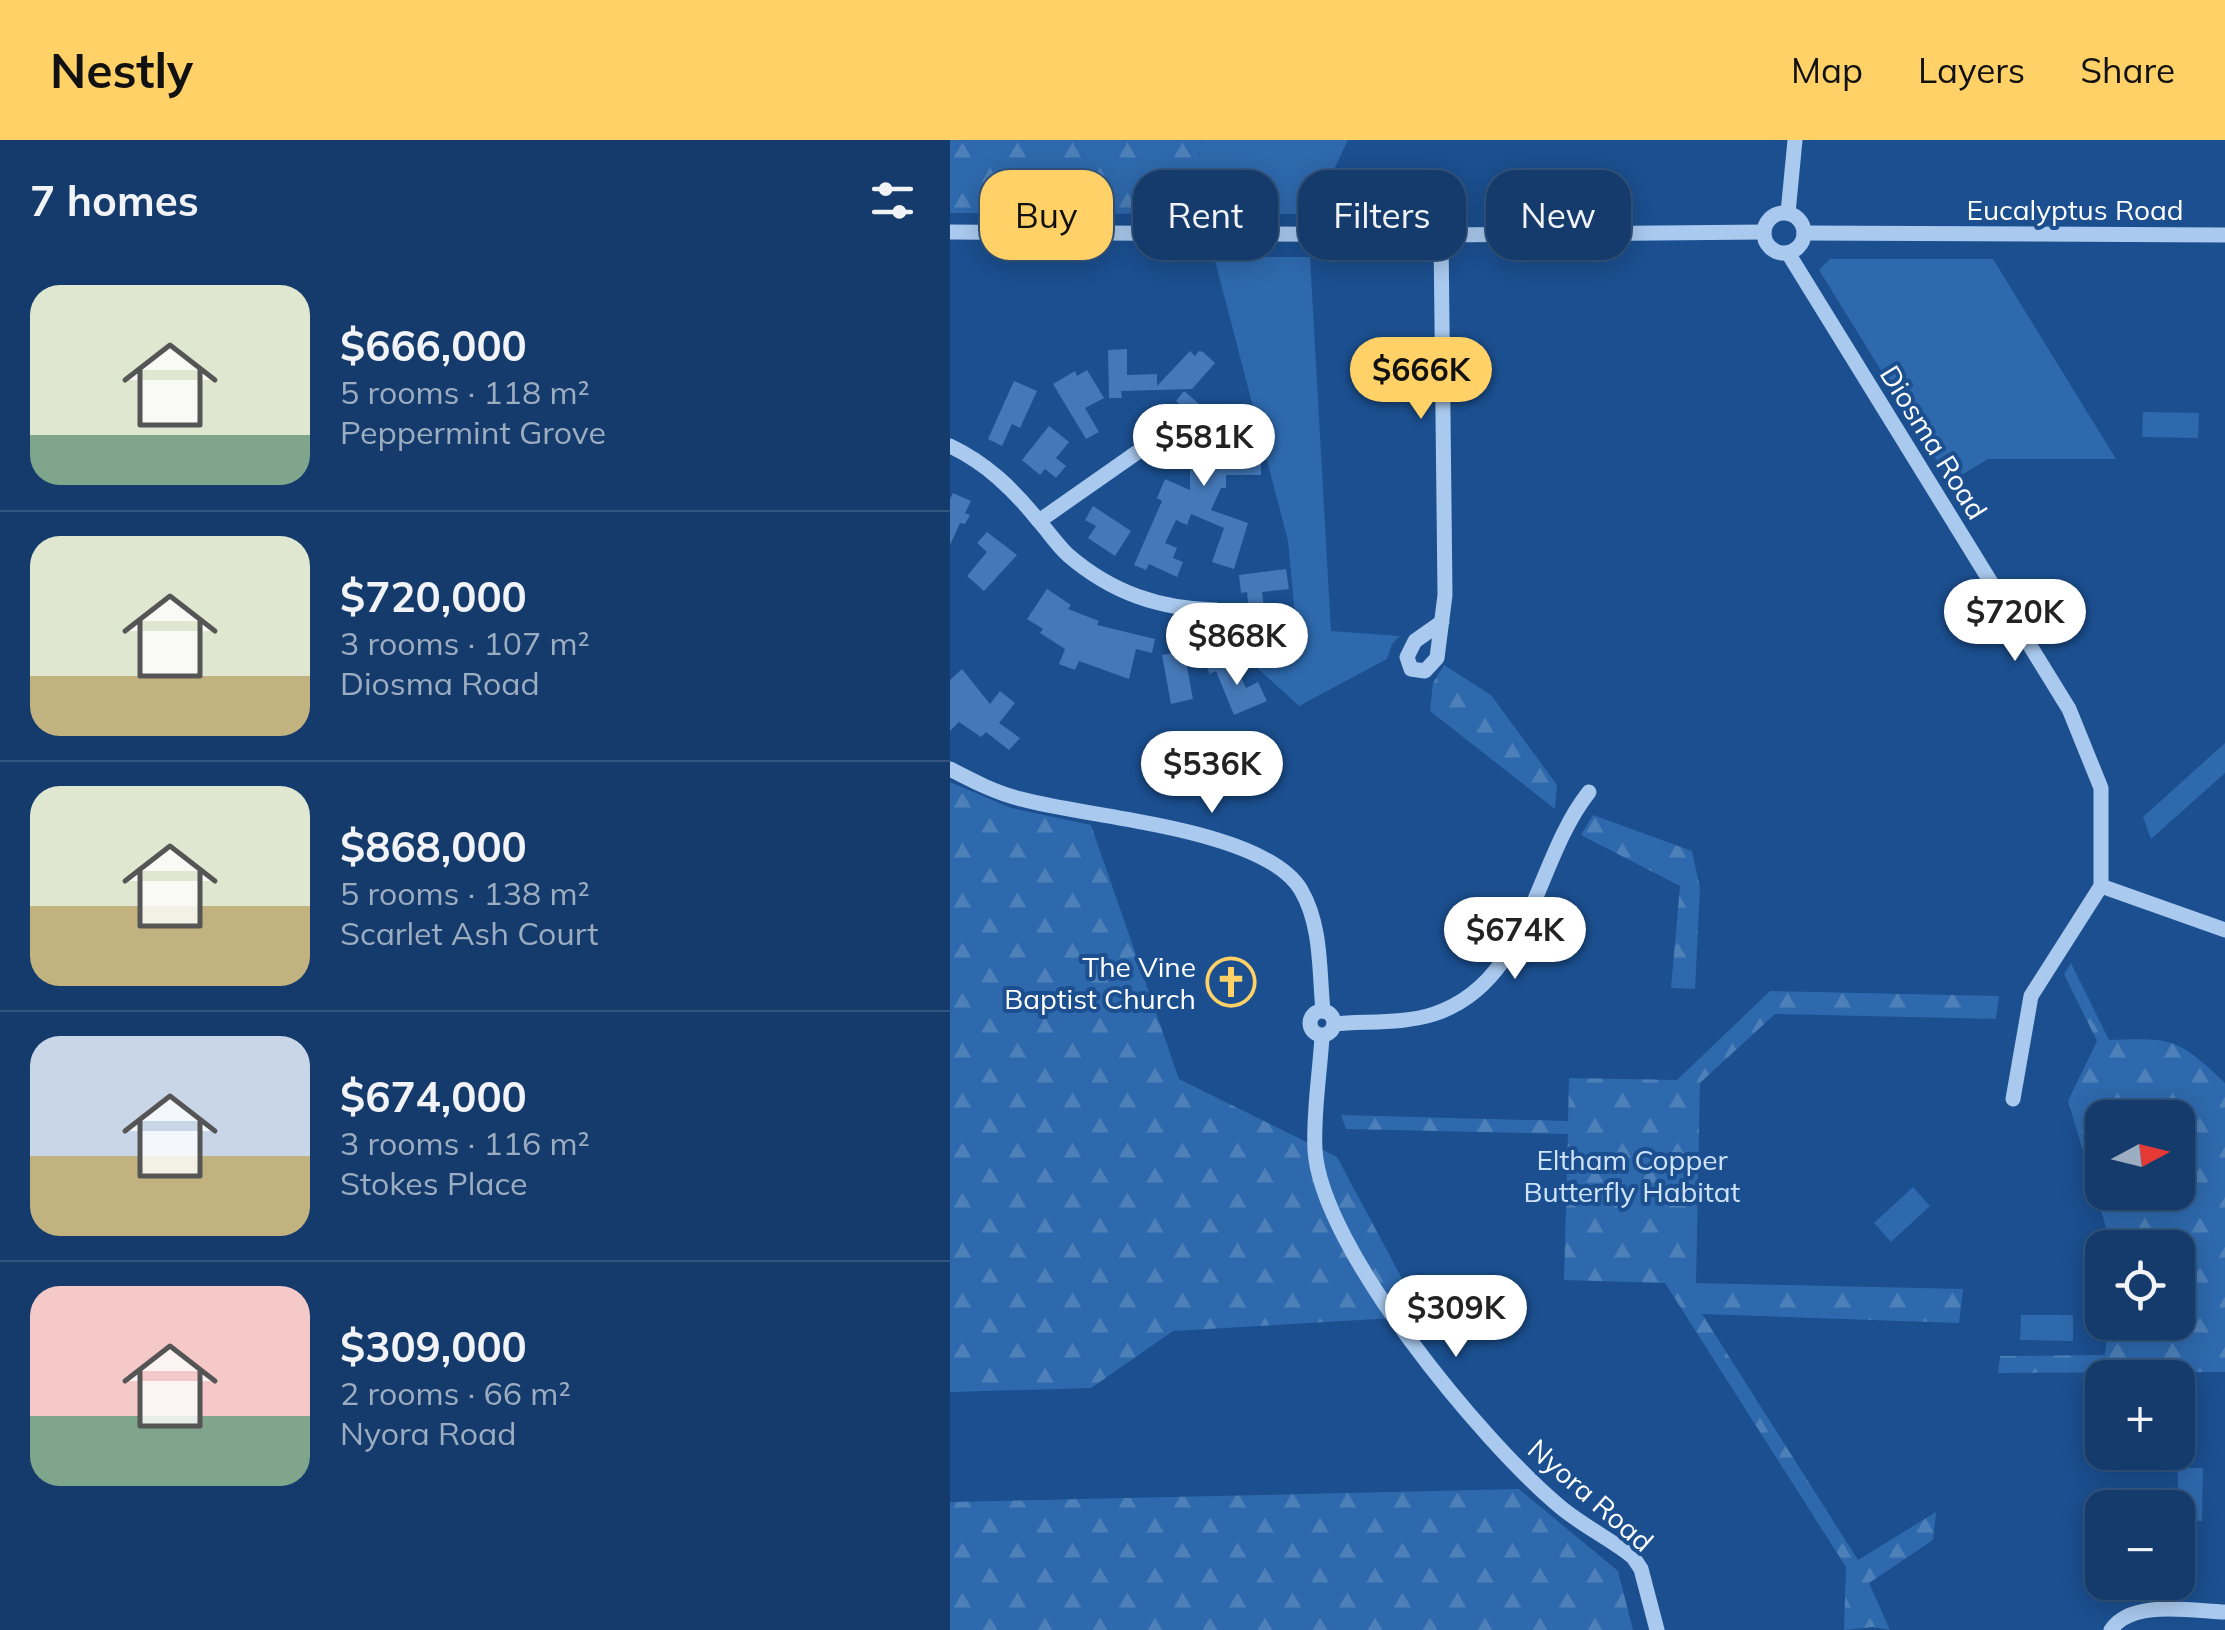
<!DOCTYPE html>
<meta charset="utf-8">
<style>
body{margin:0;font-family:Mulish,sans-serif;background:#1d4271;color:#f1f3f6;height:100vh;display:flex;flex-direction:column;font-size:38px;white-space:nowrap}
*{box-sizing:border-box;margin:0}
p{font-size:32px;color:#9dadc1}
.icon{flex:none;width:55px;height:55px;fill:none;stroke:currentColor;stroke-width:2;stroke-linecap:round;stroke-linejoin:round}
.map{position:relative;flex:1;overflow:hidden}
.side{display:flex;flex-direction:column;background:#143b6b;width:950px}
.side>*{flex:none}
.top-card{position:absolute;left:30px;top:30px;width:950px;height:90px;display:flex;gap:20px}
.needle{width:65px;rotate:83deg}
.tools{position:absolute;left:1135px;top:960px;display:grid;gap:20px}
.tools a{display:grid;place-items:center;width:110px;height:110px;border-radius:20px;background:#143b6b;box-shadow:0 5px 25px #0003,0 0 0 2px #33557e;font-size:50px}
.price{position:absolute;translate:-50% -85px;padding:0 22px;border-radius:35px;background:#fff;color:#222;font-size:32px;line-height:65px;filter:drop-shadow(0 2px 5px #0008)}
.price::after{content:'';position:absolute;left:50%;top:60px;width:30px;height:22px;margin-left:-15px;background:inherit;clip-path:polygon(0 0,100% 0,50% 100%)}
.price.active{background:#ffd166;color:#111}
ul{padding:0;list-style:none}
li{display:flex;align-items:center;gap:30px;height:250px;padding:0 30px}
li+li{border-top:2px solid #33557e}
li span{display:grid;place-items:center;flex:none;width:280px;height:200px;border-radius:30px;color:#555}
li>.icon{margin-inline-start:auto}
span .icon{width:120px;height:120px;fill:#fffc;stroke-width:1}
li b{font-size:42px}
h2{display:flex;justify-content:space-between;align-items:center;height:120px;padding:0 30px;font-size:42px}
.chip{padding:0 35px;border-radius:30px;background:#143b6b;box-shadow:0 5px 25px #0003,0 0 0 2px #33557e;font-size:35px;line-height:90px}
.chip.active{background:#ffd166;color:#111}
header{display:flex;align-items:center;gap:60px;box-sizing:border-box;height:140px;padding:0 50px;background:#ffd166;color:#111}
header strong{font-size:48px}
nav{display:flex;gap:55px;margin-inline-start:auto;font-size:35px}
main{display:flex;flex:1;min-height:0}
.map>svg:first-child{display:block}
.forest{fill:url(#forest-firs);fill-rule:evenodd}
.green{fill:#2e69ad}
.building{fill:#4478b7}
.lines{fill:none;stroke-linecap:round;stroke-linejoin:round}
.minor{stroke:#a9c9ee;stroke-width:15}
.labels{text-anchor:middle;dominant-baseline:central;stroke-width:8;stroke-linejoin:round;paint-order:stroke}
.street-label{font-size:28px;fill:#fff;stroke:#1b4f8f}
.poi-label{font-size:28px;fill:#fff;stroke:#1b4f8f;text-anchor:end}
.park-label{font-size:28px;fill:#cfe3fa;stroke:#1b4f8f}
</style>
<header>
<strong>Nestly</strong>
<nav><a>Map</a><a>Layers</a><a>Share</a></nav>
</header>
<main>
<section class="side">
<h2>7 homes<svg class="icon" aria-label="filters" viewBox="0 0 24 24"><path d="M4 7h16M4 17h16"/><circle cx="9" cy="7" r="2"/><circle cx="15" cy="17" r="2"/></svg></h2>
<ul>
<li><span style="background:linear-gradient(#dfe7d0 75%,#7fa58c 0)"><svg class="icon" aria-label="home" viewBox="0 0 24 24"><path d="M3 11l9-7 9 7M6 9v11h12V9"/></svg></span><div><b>$666,000</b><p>5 rooms · 118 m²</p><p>Peppermint Grove</p></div></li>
<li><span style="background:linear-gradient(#dfe7d0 70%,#c2b280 0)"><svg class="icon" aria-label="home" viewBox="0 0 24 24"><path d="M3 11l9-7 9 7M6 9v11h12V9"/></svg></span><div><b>$720,000</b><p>3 rooms · 107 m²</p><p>Diosma Road</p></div></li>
<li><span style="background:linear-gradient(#dfe7d0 60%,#c2b280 0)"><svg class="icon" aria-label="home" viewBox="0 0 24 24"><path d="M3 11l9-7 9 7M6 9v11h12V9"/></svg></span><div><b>$868,000</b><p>5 rooms · 138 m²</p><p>Scarlet Ash Court</p></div></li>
<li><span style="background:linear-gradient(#c9d6e8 60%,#c2b280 0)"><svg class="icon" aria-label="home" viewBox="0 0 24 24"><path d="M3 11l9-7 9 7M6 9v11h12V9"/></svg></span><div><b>$674,000</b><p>3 rooms · 116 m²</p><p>Stokes Place</p></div></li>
<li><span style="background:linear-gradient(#f6c9c9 65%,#7fa58c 0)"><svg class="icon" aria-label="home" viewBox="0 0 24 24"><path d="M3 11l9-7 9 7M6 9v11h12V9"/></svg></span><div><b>$309,000</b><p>2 rooms · 66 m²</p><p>Nyora Road</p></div></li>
</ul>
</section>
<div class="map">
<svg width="1275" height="1490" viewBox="0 0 1275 1490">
<defs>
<pattern id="forest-firs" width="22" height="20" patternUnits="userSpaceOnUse" patternTransform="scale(2.5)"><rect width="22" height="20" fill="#2e69ad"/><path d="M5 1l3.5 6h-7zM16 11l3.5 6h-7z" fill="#4d80b9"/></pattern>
</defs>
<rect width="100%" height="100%" fill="#1b4f8f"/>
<g class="forest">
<path d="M0 0H251L243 74 0 73Z"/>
<path d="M494 525 541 555 607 645 605 669 480 571 483 543Z"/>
<path d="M0 642 61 668 141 685 229 939 387 1017 456 1146 461 1177 223 1191 141 1248 0 1252Z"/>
<path d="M643 675 742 711 750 748 745 849 721 848 730 746 631 695Z"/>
<path d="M1121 823 1159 900C1224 898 1227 898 1275 943V1232L1048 1233 1050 1216 1155 1215 1158 1183 1228 1182V1108L1162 1107 1118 961 1147 901 1114 834ZM1152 978H1228V1052H1152Z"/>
<path d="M820 851 1049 856 1046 879 825 874 750 943 746 1143 1013 1149 1009 1183 752 1174 908 1420 986 1372 983 1400 919 1443 940 1490 923 1487 894 1490 896 1427 715 1143 614 1140 618 994 396 989 391 975 618 981 619 938 727 940Z"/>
<path d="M569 1349 668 1431 683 1490H0V1362Z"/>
</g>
<g class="green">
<path d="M251 0H398L363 74H243Z"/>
<path d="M264 117H360L381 491 450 496 442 504 437 519 349 566 271 495 279 489 286 477 347 497 338 401Z"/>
<path d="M880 119H1043L1166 319H1038L1000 342 869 130Z"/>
<path d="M1193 272 1249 273 1248 298 1192 297Z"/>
<path d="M1275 603V633L1201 699 1193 677Z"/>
<path d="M963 1047 980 1066 941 1102 924 1083Z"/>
<path d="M1071 1175H1123V1201L1070 1200Z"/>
<path d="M1228 1328H1253L1252 1381 1228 1380Z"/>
</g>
<g class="building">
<path d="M177 209V235L207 234V246L240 211 245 216 249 211 253 212 265 223 242 249 171 251 172 258H159L158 210Z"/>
<path d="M137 230 154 258 135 268 149 292 136 299 103 244 125 231 127 236Z"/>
<path d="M64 241 87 251 70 288 62 284 52 306 38 299Z"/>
<path d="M234 251 255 269 264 267 267 281 295 274 306 316H311V335H276V348H271L261 370 298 383 284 429 262 422 274 388 241 374 237 385 226 380 215 403 227 408 223 418 233 422 227 437 199 424 196 430 184 425 212 361 207 358 215 339 240 350V316H253L243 276 226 261Z"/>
<path d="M99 286 119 302 106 318 116 326 106 338 95 329 90 335 72 320Z"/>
<path d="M3 353 21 361 15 373 20 375 15 384 10 383 0 405V359Z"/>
<path d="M143 366 181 391 165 416 138 398 146 386 135 380Z"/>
<path d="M37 392 67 415 34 451 17 436 37 412 27 403Z"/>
<path d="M336 429 339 449 312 452 315 476 300 478 297 452 291 453 289 435Z"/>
<path d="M97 449 121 465 118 469 149 481 147 485 205 499 202 513 186 509 179 539 129 521 125 530 109 524 115 509 90 493 93 489 77 479Z"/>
<path d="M234 511 243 559 221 564 212 515Z"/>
<path d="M268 518 272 528 284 522 296 548 308 542 317 561 284 575 266 531 260 534 255 524Z"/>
<path d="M12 529 40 564 50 551 65 563 49 583 70 598 59 610 36 592 31 597 9 582 0 591V540Z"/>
</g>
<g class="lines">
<g class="minor">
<circle cx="834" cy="93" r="20"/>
<path d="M838 73 845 0"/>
<path d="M0 92 491 95 814 92"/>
<path d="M854 93 1275 95"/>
<path d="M491 95 495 455 487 518 475 531 461 529 457 517 465 501 492 482"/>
<path d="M838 113 1119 569 1151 648V746L1081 856 1063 959"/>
<path d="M0 306C36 323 63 349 88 380 98 391 107 405 118 415 162 453 210 469 266 470"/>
<path d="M89 381 199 304"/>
<path d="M0 629C23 641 46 653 71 659 139 678 314 688 351 750 372 786 369 831 373 871"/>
<path d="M1151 746 1275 790"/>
<circle cx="372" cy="883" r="12"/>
<path d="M384 884C416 881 454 884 484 874 581 842 584 721 639 652"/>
<path d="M372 896C370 933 363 973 365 1010 371 1108 533 1302 608 1365 631 1385 659 1398 683 1417L691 1429 707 1490"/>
<path d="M1161 1490C1181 1459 1242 1471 1275 1472"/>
</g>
</g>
<defs>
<g id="church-ring" transform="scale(2.5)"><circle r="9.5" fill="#1b4f8f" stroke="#ffd166" stroke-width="1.5"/><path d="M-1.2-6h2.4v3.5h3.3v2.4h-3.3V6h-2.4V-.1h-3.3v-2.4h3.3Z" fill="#ffd166"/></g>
</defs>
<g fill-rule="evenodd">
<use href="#church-ring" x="281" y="842"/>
</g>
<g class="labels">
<g class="street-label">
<text x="1125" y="69">Eucalyptus Road</text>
<text transform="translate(984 302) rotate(58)">Diosma Road</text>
<text transform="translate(641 1355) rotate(41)">Nyora Road</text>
</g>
<g class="poi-label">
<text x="246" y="826">The Vine<tspan x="246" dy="32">Baptist Church</tspan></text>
</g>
<g class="park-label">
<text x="682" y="1019">Eltham Copper<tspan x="682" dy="32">Butterfly Habitat</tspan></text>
</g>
</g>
</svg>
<div class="tools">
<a><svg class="needle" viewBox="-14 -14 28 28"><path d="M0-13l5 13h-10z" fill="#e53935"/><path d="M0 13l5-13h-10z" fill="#9dadc1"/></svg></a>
<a><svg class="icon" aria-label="locate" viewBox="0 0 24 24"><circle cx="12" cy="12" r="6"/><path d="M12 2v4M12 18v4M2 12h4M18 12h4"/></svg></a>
<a>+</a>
<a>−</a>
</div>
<b class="price active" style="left:471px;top:282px">$666K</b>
<b class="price" style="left:254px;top:349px">$581K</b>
<b class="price" style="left:1065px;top:524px">$720K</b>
<b class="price" style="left:287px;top:548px">$868K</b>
<b class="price" style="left:262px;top:676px">$536K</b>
<b class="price" style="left:565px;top:842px">$674K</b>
<b class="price" style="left:506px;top:1220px">$309K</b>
<div class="top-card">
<a class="chip active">Buy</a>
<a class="chip">Rent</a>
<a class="chip">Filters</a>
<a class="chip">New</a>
</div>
</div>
</main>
